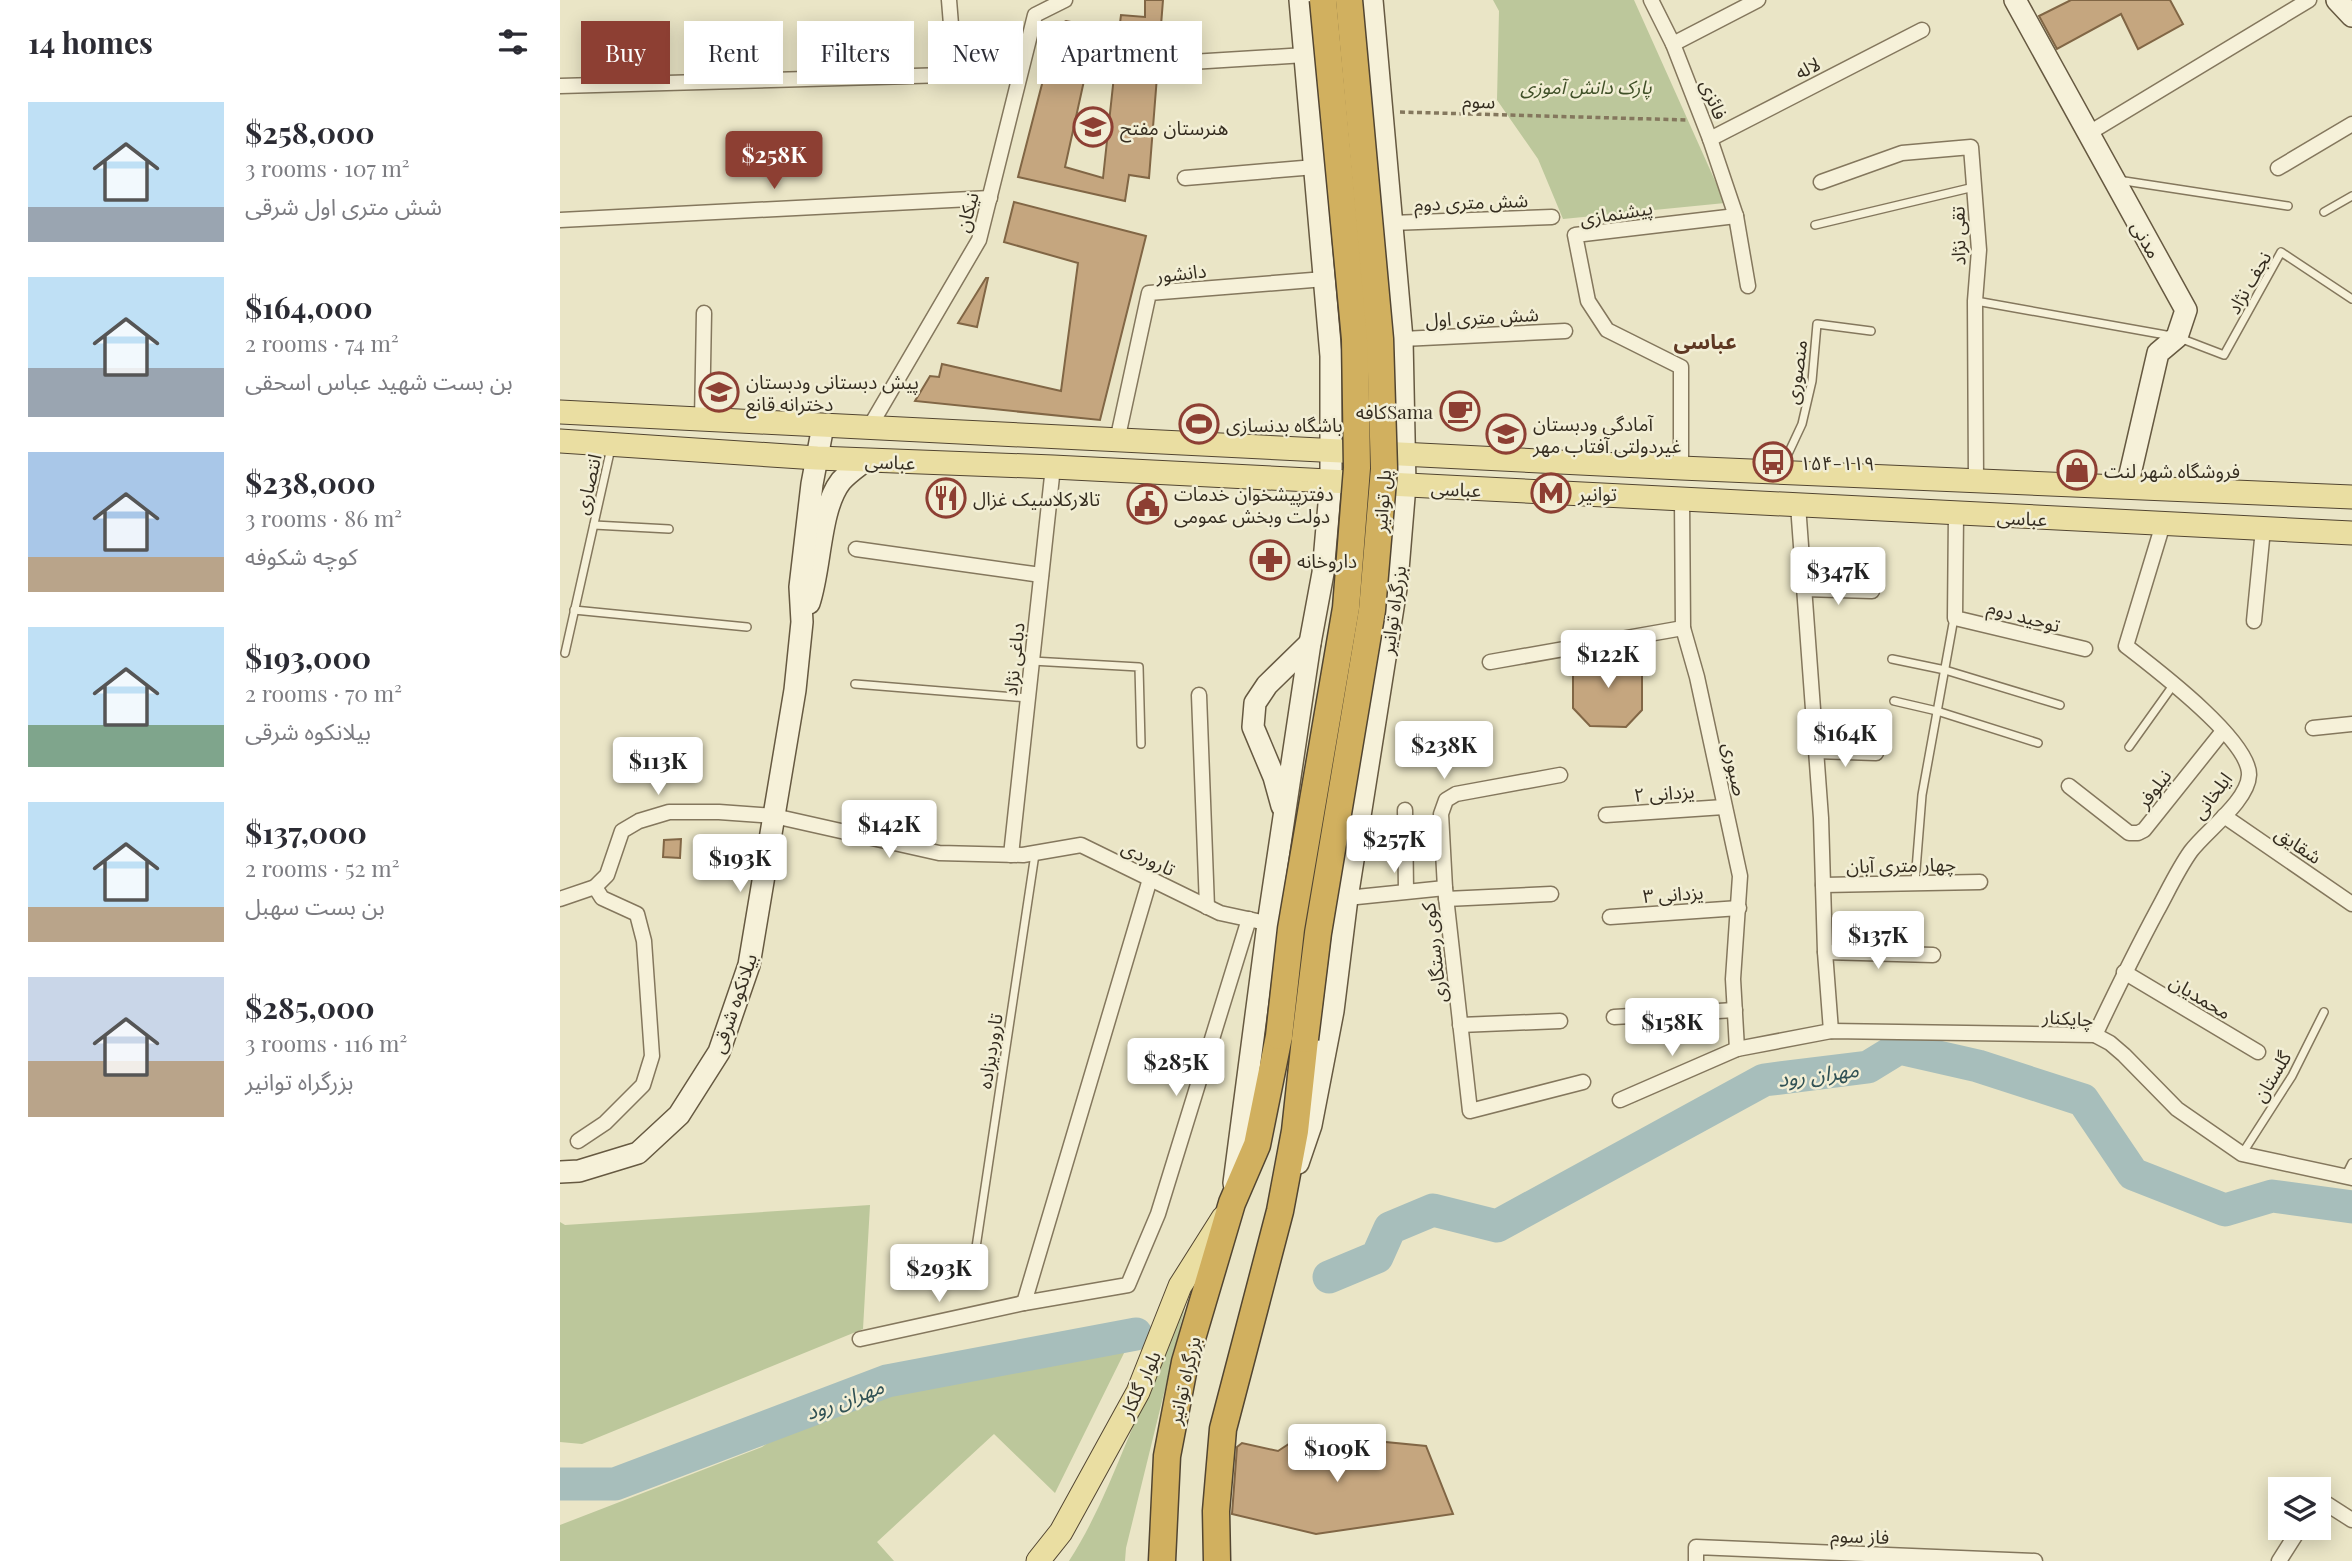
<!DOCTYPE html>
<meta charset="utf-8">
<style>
body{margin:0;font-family:"Playfair Display","Noto Sans Arabic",serif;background:#f7f7f7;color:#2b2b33;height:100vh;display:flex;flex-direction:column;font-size:26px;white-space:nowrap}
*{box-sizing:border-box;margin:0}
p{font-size:23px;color:#7c7c81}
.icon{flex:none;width:38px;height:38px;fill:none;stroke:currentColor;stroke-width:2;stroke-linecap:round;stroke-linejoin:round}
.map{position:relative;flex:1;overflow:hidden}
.panel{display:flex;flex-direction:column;background:#fff;width:560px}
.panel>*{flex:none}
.guide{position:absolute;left:21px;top:21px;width:665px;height:63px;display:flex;gap:14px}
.controls{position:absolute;left:1708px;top:1477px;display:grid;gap:14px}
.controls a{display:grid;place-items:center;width:63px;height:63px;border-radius:0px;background:#fff;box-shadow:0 4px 18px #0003;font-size:35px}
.price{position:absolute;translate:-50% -60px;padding:0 16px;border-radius:7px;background:#fff;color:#222;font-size:23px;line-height:46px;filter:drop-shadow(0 2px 4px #0008)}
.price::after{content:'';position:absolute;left:50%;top:42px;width:21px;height:16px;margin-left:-10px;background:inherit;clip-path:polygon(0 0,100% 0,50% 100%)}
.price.active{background:#8d3f33;color:#fff}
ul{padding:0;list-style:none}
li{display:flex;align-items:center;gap:21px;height:175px;padding:0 28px}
li span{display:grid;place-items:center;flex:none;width:196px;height:140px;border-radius:0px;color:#555}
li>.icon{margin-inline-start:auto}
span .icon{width:84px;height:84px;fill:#fffc;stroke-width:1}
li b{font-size:30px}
h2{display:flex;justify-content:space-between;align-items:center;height:84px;padding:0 28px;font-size:30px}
.tag{padding:0 24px;border-radius:0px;background:#fff;box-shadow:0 4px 18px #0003;font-size:24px;line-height:63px}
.tag.active{background:#8d3f33;color:#fff}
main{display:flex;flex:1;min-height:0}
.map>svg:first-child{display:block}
.green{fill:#bcc79b}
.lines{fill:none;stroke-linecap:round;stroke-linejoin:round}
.river{stroke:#a7bebb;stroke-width:33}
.building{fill:#c5a67f;stroke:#816645;stroke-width:2;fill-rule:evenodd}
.lane-casing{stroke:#84775d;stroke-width:10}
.street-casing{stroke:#84775d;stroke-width:17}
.secondary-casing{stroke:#665941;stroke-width:24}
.primary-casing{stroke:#524531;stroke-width:25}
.highway-casing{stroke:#524531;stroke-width:29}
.path{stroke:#84775d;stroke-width:3.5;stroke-dasharray:5 3.5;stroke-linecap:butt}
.lane{stroke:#f6f1d9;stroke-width:7}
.street{stroke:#f6f1d9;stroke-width:14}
.secondary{stroke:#f6f1d9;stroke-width:21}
.primary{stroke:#eadea2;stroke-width:23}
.highway{stroke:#d1b05f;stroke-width:26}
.highway-bridge-casing{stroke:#524531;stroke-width:29;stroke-linecap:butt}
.highway-bridge{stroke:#d1b05f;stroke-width:26}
.labels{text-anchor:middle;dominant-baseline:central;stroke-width:5;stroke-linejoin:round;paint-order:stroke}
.street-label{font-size:19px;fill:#352d20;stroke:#f2eed5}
.park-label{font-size:19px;font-style:italic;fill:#405028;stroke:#f2eed5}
.poi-label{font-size:19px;fill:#352d20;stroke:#f2eed5;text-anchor:start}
.neighbourhood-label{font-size:21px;font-weight:bold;fill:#5e3823;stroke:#f2eed5}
.water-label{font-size:21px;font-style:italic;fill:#305154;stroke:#f2eed5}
</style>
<main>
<section class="panel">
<h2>14 homes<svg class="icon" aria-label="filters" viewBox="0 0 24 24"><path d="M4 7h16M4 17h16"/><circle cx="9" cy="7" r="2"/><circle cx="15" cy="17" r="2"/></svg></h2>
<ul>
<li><span style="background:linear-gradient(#bfe0f5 75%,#9aa5b1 0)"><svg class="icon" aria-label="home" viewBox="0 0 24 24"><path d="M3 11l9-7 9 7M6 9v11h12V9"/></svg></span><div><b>$258,000</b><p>3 rooms · 107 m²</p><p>شش متری اول شرقی</p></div></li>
<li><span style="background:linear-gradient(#bfe0f5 65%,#9aa5b1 0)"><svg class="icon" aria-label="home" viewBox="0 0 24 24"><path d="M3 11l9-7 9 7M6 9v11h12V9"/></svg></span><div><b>$164,000</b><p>2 rooms · 74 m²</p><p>بن بست شهید عباس اسحقی</p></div></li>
<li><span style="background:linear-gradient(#a9c7e8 75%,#b9a48a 0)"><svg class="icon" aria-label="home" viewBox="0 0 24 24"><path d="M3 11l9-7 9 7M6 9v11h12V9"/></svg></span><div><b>$238,000</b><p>3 rooms · 86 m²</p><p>کوچه شکوفه</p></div></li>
<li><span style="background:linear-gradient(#bfe0f5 70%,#7fa58c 0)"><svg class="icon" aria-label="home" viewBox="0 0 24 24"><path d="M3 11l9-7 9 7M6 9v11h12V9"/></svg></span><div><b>$193,000</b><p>2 rooms · 70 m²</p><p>بیلانکوه شرقی</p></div></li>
<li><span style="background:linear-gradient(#bfe0f5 75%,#b9a48a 0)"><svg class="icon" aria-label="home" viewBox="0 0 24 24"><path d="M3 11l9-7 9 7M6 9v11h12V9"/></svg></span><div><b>$137,000</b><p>2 rooms · 52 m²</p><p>بن بست سهبل</p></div></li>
<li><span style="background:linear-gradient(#c9d6e8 60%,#b9a48a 0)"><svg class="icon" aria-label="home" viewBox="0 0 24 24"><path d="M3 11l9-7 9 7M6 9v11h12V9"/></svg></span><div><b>$285,000</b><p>3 rooms · 116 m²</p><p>بزرگراه توانیر</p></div></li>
</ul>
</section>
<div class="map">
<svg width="1792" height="1561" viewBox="0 0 1792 1561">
<rect width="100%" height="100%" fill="#eae5c6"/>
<g class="green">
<path d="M933 0H1074L1165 203 1003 219 978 159 937 100 939 11Z"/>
<path d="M310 1205 303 1329 22 1444 0 1442V1222L5 1225Z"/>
<path d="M630 1287 566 1548 565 1561H509C533 1524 550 1482 567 1441 589 1390 610 1339 630 1287Z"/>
<path d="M567 1347 495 1493 434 1434 317 1542 334 1561H0V1525L202 1447 259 1407Z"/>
</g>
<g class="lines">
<g class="river">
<path d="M769 1277 817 1257 830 1228 873 1210 937 1226 1204 1080 1308 1067 1339 1048 1418 1066 1523 1100 1573 1174 1665 1210 1712 1196 1792 1207"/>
<path d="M0 1484H55L327 1381 576 1334"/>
</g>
</g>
<g class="building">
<path d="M585 0H603L589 178 569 175 565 201 458 177 497 26 506 21 559 31 561 15 585 17ZM527 67 554 76 543 178 505 167Z"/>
<path d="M1511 0H1610L1623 24 1578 49 1561 14 1497 49 1479 16Z"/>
<path d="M454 202 586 236 540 420 355 401 370 376 379 377 382 364 501 391 518 263 444 242Z"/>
<path d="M426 278H428L417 327 398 323Z"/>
<path d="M1063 652 1082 674V710L1066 727 1030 726 1013 708V676L1028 654Z"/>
<path d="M121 839 120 858 103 857 104 840Z"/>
<path d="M744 1434 866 1446 893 1514 756 1534 672 1514 677 1447 682 1443 718 1451Z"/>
</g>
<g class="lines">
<g class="lane-casing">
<g id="lane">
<path d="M1558 180 1728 206"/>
<path d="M1764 212 1792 196"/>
<path d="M1255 225 1414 187"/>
<path d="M1416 301 1617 337 1664 355 1721 252 1792 299"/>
<path d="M1221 469 1242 424 1252 381 1257 324 1311 331"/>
<path d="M34 525 109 529"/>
<path d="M14 610 187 627"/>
<path d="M5 653 51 448"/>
<path d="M1332 659 1385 670 1500 705"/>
<path d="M472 661 579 667 581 744"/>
<path d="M295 684 468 698"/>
<path d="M1334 701 1377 711 1478 743"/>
<path d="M1569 747 1614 684"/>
<path d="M1355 882 1362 795 1394 618"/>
<path d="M1682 1154 1732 1076 1764 1012"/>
<path d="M1785 1177 1792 1163"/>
<path d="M415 1254 475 854"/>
</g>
</g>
<g class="street-casing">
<g id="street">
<path d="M389 0 395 74"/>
<path d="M1091 0 1113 44 1150 139 1176 216 1188 286"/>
<path d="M1113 44 1198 0"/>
<path d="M615 63 745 55"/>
<path d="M0 86 459 73"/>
<path d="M1529 133 1749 0"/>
<path d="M1150 139 1362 30"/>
<path d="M1718 168 1792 124"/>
<path d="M625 178 755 167"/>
<path d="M1261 182 1342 153 1411 147 1419 250 1415 301 1416 481"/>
<path d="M0 220 430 198"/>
<path d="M831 223 992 217"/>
<path d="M842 339 1005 331"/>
<path d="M142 420 144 313"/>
<path d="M309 428 419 240 475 15 505 0"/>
<path d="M557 441 589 293 765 279"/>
<path d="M1121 468V367L1047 330 1028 301 1015 235 1176 216"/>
<path d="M1122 499 1123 628 1137 677 1180 876 1173 979 1177 1049"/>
<path d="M1238 505 1261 818 1265 952 1271 1031"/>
<path d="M1396 513 1395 618 1525 649"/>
<path d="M296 549 481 575"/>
<path d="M1244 589 1312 591"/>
<path d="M1694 621 1703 529"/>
<path d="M930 662 1123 628"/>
<path d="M639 695 647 907"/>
<path d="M1753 728 1792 724"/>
<path d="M1256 751 1316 753"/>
<path d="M1000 775 896 794 886 800 881 814 885 888 910 1111 1023 1082"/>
<path d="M1509 786 1569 833H1578L1584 830 1663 731"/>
<path d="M845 810 846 891"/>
<path d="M1046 815 1164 807"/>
<path d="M1664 816 1792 904"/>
<path d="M451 855 493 467"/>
<path d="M590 879 464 1303 568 1285 598 1214 689 919"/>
<path d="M1263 885 1420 882"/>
<path d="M787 898 885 888"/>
<path d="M0 899 35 887 47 875 62 831 79 821 109 812H159L214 816 379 853 463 855 521 845 660 913 697 921"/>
<path d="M886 899 991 894"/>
<path d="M1050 917 1179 908"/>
<path d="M1265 952 1373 955"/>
<path d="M1564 972 1698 1052"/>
<path d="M1054 1017 1175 1010"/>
<path d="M900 1025 1000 1021"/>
<path d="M1535 1035C1555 993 1575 952 1597 911 1608 891 1618 869 1631 851 1646 831 1688 801 1689 775 1690 740 1593 667 1566 646L1603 524"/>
<path d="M1060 1100 1177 1049 1271 1031 1535 1035 1550 1043 1564 1055 1617 1109 1682 1154 1792 1178"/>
<path d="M18 1141 45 1123 83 1085 92 1056 84 941 77 914 42 898 35 887"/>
<path d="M300 1339 464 1303"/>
<path d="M1759 1499 1792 1520"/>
<path d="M1136 1561V1547L1475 1561"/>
<path d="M1719 1561 1740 1528"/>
</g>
</g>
<g class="secondary-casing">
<g id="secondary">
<path d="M1455 0 1626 310 1617 337 1598 353 1567 487"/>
<path d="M1777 0 1792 16"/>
<path d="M249 603C261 568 259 509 281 481 288 473 297 467 306 460"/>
<path d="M722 806 714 777 693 727 695 703 707 685 750 643"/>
<path d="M738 1163 751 1125 773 1011 787 898 837 582 845 485 842 339 812 0"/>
<path d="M0 1172 19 1171 78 1153 119 1115 159 1052 189 965 235 690 242 622 240 587 252 484 263 426"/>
<path d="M674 1183 708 924 750 643 763 573 771 481V356L740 0"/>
</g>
</g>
<g class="primary-casing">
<g id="primary">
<path d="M0 412 1121 468 1792 497"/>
<path d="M0 441 257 458 493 467 1792 533"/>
<path d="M478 1561 501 1532 578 1392 620 1286 663 1218"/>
</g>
</g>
<g class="highway-casing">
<g id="highway">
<path d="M602 1561 607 1456 625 1362 672 1203 697 1145 719 1036"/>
<path d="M657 1561 656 1511 663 1429 720 1211 735 1131 745 1039"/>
</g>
</g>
<path class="path" d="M840 112 1127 120"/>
<use href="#lane" class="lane"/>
<use href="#street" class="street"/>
<use href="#secondary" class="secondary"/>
<use href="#primary" class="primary"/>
<use href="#highway" class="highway"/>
<g class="highway-bridge-casing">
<g id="highway-bridge">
<path d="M719 1036 731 929 786 608 797 468 795 339 763 0"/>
<path d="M745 1039 758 933 812 610 824 469 820 339 789 0"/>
</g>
</g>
<use href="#highway-bridge" class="highway-bridge"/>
</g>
<defs>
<g id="school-ring" transform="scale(2.0125)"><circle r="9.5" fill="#f2eed5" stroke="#8d3f33" stroke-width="1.5"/><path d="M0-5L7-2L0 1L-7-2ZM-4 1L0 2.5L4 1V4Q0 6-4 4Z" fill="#8d3f33"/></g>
<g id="cafe-ring" transform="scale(2.0125)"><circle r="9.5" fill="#f2eed5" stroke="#8d3f33" stroke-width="1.5"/><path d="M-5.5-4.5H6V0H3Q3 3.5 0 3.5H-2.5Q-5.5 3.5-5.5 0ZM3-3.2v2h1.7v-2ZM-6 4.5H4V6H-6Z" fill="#8d3f33"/></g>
<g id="stadium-ring" transform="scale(2.0125)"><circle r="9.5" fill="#f2eed5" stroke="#8d3f33" stroke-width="1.5"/><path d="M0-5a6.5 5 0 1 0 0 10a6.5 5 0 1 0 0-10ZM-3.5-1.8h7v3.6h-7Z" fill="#8d3f33"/></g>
<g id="bus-ring" transform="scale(2.0125)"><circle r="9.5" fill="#f2eed5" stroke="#8d3f33" stroke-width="1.5"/><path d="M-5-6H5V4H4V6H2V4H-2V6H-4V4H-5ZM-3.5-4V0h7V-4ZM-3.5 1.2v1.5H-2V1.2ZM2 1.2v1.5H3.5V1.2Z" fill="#8d3f33"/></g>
<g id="shop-ring" transform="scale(2.0125)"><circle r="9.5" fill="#f2eed5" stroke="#8d3f33" stroke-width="1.5"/><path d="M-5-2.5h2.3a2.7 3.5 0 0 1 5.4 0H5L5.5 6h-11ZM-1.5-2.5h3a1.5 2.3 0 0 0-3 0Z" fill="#8d3f33"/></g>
<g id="metro-ring" transform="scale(2.0125)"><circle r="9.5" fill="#f2eed5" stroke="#8d3f33" stroke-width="1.5"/><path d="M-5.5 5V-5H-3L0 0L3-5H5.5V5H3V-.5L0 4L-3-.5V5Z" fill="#8d3f33"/></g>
<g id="restaurant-ring" transform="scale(2.0125)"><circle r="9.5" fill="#f2eed5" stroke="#8d3f33" stroke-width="1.5"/><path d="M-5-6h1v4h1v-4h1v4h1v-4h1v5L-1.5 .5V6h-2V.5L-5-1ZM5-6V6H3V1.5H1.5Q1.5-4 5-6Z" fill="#8d3f33"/></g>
<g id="civic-ring" transform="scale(2.0125)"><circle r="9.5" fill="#f2eed5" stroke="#8d3f33" stroke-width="1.5"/><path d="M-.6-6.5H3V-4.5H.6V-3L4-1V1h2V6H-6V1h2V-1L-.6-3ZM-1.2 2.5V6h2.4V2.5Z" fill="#8d3f33"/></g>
<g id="pharmacy-ring" transform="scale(2.0125)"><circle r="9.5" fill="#f2eed5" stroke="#8d3f33" stroke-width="1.5"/><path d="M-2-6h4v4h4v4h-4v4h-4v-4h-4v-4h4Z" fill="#8d3f33"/></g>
</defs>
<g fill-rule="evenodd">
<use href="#school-ring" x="533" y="127"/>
<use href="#school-ring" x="159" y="392"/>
<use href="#cafe-ring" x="900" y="411"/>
<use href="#stadium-ring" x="639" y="424"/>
<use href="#school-ring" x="946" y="434"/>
<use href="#bus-ring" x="1213" y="462"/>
<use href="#shop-ring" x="1517" y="470"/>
<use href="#metro-ring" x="991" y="493"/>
<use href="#restaurant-ring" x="386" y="498"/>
<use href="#civic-ring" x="587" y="504"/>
<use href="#pharmacy-ring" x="710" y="560"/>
</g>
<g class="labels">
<g class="street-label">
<text transform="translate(1247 67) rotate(-27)">لاله</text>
<text transform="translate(1155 99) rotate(68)">فائزی</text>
<text transform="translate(919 100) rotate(2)">سوم</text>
<text transform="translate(911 201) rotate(-2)">شش متری دوم</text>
<text transform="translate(406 212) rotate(-75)">نیکان</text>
<text transform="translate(1056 212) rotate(-9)">پیشنمازی</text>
<text transform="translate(1397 236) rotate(-91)">تقی نژاد</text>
<text transform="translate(1587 239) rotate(61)">مدنی</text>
<text transform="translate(621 272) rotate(-6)">دانشور</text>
<text transform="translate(1688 282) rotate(-60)">نجف نژاد</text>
<text transform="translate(922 316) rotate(-3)">شش متری اول</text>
<text transform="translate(1235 372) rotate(-82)">منصوری</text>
<text transform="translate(330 461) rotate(2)">عباسى</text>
<text transform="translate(27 484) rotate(-77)">انتصاری</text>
<text transform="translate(896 488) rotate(3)">عباسى</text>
<text transform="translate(821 501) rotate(-86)">پل توانیر</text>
<text transform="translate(1462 517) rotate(3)">عباسى</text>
<text transform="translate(832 610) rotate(-82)">بزرگراه توانیر</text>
<text transform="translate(1464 615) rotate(15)">توحید دوم</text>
<text transform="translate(453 659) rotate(-84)">دباغی نژاد</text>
<text transform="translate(1176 769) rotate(78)">صبوری</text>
<text transform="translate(1593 788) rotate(-52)">نیلوفر</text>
<text transform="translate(1104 792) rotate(-4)">یزدانی ۲</text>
<text transform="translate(1651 795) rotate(-53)">ایلخانی</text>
<text transform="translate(1739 844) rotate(34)">شقایق</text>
<text transform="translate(589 857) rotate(26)">تاروردی</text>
<text transform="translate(1341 864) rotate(-1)">چهار متری آبان</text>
<text transform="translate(1113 893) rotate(-4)">یزدانی ۳</text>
<text transform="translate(873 953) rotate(-97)">کوی رستگاری</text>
<text transform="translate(1641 996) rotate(31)">محمدیان</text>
<text transform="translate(173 1003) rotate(-71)">بیلانکوه شرقی</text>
<text transform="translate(1508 1017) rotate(4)">چایکنار</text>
<text transform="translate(429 1051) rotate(-81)">تاروردیزاده</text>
<text transform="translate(1711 1076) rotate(-59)">گلستان</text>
<text transform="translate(623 1380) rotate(-77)">بزرگراه توانیر</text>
<text transform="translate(579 1384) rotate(-65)">بلوار گلکار</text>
<text transform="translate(1300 1535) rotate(2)">فاز سوم</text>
</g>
<g class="park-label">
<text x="1026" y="86">پارک دانش آموزی</text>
</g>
<g class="poi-label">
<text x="560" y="127">هنرستان مفتح</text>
<text x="186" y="381">پیش دبستانی ودبستان<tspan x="186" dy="22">دخترانه قانع</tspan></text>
<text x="873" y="411" text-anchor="end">کافهSama</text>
<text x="973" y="423">آمادگی ودبستان<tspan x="973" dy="22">غیردولتی آفتاب مهر</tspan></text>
<text x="666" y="424">باشگاه بدنسازی</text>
<text x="1240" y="462">۱۵۴-۱۱۹</text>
<text x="1544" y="470">فروشگاه شهر لنت</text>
<text x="614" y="493">دفترپیشخوان خدمات<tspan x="614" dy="22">دولت وبخش عمومی</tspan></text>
<text x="1018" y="493">توانیر</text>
<text x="413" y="498">تالارکلاسیک غزال</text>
<text x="737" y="560">داروخانه</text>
</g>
<g class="neighbourhood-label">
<text x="1145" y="340">عباسی</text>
</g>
<g class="water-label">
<text transform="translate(1258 1073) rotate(-7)">مهران رود</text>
<text transform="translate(284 1398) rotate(-20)">مهران رود</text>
</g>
</g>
</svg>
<div class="controls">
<a><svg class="icon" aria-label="layers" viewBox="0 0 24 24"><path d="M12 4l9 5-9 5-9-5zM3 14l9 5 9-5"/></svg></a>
</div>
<b class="price active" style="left:214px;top:191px">$258K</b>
<b class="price" style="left:1278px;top:607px">$347K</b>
<b class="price" style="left:1048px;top:690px">$122K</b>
<b class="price" style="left:1285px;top:769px">$164K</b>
<b class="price" style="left:884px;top:781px">$238K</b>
<b class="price" style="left:98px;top:797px">$113K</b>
<b class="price" style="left:329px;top:860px">$142K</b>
<b class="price" style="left:834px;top:875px">$257K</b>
<b class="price" style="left:180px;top:894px">$193K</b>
<b class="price" style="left:1318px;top:971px">$137K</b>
<b class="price" style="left:1112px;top:1058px">$158K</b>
<b class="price" style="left:616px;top:1098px">$285K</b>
<b class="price" style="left:379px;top:1304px">$293K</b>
<b class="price" style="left:777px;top:1484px">$109K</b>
<div class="guide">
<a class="tag active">Buy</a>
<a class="tag">Rent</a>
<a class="tag">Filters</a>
<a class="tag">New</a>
<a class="tag">Apartment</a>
</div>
</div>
</main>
